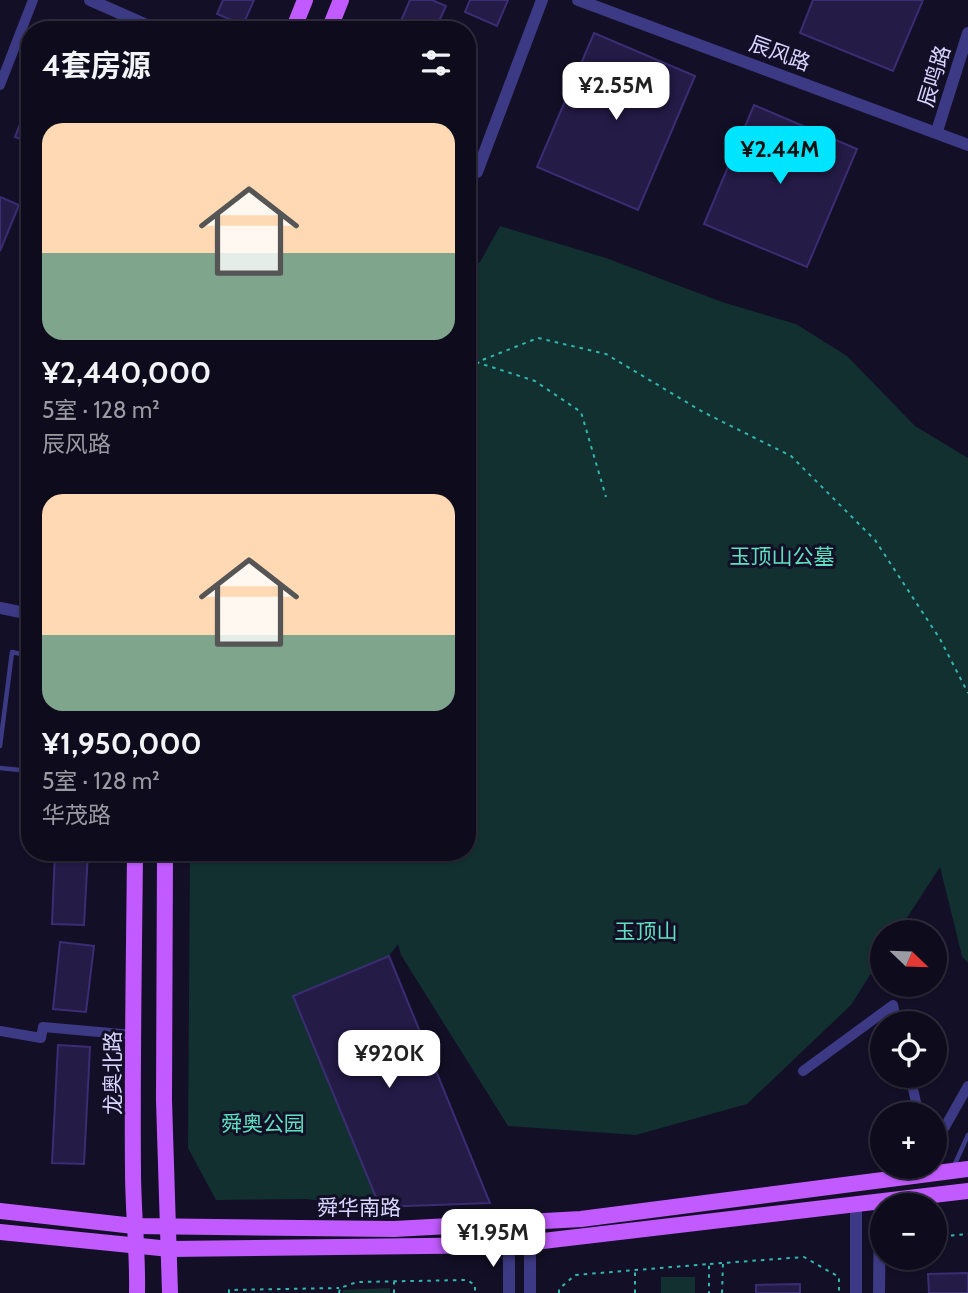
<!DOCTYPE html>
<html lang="zh">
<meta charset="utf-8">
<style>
body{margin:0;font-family:Cabin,"Noto Sans SC",sans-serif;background:#171425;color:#f1f3f6;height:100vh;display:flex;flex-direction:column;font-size:26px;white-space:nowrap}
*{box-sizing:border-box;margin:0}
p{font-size:23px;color:#9b9ba3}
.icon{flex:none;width:38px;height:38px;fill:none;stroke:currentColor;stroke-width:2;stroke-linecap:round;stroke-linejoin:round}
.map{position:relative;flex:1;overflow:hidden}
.sheet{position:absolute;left:21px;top:21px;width:455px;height:840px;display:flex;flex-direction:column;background:#0e0b1c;border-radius:28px;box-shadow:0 2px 5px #0004,0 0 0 2px #2e2b3b}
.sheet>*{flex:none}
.needle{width:46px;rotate:113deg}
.controls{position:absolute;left:870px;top:920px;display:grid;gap:14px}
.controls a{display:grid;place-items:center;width:77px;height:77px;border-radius:50%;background:#0e0b1c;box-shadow:0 2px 5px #0004,0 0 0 2px #2e2b3b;font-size:35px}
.price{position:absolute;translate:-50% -60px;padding:0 16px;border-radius:14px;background:#fff;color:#222;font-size:23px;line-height:46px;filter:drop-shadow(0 2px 4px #0008)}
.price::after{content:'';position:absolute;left:50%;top:42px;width:21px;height:16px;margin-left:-10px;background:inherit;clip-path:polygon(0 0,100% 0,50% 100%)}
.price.on{background:#00e5ff;color:#111}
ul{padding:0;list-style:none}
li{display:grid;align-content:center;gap:14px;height:371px;padding:0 21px}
li span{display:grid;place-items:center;height:217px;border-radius:21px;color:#555}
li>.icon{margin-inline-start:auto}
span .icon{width:126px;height:126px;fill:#fffc;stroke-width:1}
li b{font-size:30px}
h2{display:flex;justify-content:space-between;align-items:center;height:84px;padding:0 21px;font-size:30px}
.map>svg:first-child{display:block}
.green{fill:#12302f}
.building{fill:#241b47;stroke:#3b2d73;stroke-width:2}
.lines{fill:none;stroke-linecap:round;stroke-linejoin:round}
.path{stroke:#2fb8b0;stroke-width:2;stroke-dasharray:3.5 5;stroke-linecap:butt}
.service{stroke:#3d3a85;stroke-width:4.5}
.minor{stroke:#3d3a85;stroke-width:10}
.tertiary{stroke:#3d3a85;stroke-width:12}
.primary{stroke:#c25bff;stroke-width:16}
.labels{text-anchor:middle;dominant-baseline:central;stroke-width:6;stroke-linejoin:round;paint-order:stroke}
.street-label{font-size:21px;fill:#d9d4ff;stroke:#130f26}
.park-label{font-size:21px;fill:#5fe0c0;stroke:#130f26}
</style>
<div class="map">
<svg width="968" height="1293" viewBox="0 0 968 1293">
<rect width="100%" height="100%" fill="#130f26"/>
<g class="green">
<path d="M500 226 606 258 722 302 796 324 847 356 915 426 968 458V963L962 956 940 867 897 933H882V956L851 1005 747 1104 636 1135 508 1126 401 955 398 944 389 956 293 996 380 1207 306 1199 216 1200 188 1148 190 852H467V273L480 262Z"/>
<rect x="661" y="1277" width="34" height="16"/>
<path d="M390 1288V1293H343V1290Z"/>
</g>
<g class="building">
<path d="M223 0H254L243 25 217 14Z"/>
<path d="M410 0H432L446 6 435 30H397Z"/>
<path d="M470 0H508L497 26 465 12Z"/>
<path d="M813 0H923L893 71 800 33Z"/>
<path d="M594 33 695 76 638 210 537 167Z"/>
<path d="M29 101H30V143L15 137Z"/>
<path d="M754 105 857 149 807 267 704 224Z"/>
<path d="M0 197 19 205 0 251Z"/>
<path d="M55 852H88L84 925 52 924Z"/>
<path d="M60 942 94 946 86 1012 53 1009Z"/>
<path d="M389 956 490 1203 380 1207 293 996Z"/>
<path d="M58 1045 90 1047 84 1164 52 1163Z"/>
<path d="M968 1273V1293H929L928 1274Z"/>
<path d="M800 1284V1293H756V1285Z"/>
</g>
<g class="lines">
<g class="path">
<path d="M476 362 535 381 581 412 606 497"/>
<path d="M467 366 538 338 606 354 703 412 791 456 875 540 940 639 968 693"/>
<path d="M934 1237 968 1234"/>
<path d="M710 1264 804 1257 839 1277V1293"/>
<path d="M229 1293V1290L339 1288"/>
<path d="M339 1293 340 1288 357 1282 467 1280 475 1285V1293"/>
<path d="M394 1293V1282"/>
<path d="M559 1293V1289L575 1275 709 1264V1293"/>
<path d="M635 1293V1270"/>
<path d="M722 1293 723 1263"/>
</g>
<g class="service">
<path d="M467 195 469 169"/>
<path d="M467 210 471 239 467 251"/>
<path d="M0 746 12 652 30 656"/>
<path d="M0 768 30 771"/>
<path d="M954 1166 968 1135"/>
</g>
<g class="minor">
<path d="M0 85 33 0"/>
<path d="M0 1031 41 1038 43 1027 133 1035"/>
<path d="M803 1071 893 1005 897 1024"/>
<path d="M910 1076 919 1115"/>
<path d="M934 1131 942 1132 968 1086"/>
</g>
<g class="tertiary">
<path d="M90 0 158 30"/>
<path d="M578 0 968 145"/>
<path d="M937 131 968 33"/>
<path d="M467 168 477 172 542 0"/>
<path d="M0 608 30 614"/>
<path d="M509 1293V1245"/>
<path d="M530 1293V1243"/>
<path d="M856 1293V1205"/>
<path d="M879 1293 880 1202"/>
</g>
<g class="primary">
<path d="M293 30 305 0"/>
<path d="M329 30 341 0"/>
<path d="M135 852C134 959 132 1065 133 1171 133 1212 138 1252 137 1293"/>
<path d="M165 852 164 1100 170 1293"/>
<path d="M0 1211 134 1226 394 1229 581 1219 968 1169"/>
<path d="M0 1232 170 1249 509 1245 968 1191"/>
</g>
</g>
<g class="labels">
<g class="street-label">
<text transform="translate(780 53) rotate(20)">辰风路</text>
<text transform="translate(934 76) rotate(-73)">辰鸣路</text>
<text transform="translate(112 1073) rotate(-90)">龙奥北路</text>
<text x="359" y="1207">舜华南路</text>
</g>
<g class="park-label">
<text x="782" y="556">玉顶山公墓</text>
<text x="646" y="931">玉顶山</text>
<text x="263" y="1123">舜奥公园</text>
</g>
</g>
</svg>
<div class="controls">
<a><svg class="needle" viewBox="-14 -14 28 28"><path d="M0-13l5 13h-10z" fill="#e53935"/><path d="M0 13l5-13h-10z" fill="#9b9ba3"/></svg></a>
<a><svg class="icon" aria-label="locate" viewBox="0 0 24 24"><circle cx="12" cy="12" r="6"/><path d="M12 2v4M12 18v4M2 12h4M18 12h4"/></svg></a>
<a>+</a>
<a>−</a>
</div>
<b class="price" style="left:616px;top:122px">¥2.55M</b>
<b class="price on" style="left:780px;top:186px">¥2.44M</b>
<b class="price" style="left:389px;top:1090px">¥920K</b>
<b class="price" style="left:493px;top:1269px">¥1.95M</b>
<section class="sheet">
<h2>4套房源<svg class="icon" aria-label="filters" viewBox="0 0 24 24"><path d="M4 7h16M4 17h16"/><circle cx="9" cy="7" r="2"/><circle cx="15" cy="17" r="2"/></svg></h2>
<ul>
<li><span style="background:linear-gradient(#ffd9b3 60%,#7fa58c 0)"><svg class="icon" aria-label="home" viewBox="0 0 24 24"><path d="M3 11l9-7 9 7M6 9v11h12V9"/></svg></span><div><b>¥2,440,000</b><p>5室 · 128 m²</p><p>辰风路</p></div></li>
<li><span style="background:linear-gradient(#ffd9b3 65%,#7fa58c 0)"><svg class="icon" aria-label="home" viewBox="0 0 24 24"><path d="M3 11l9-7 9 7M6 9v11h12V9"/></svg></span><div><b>¥1,950,000</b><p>5室 · 128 m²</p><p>华茂路</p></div></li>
</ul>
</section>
</div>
